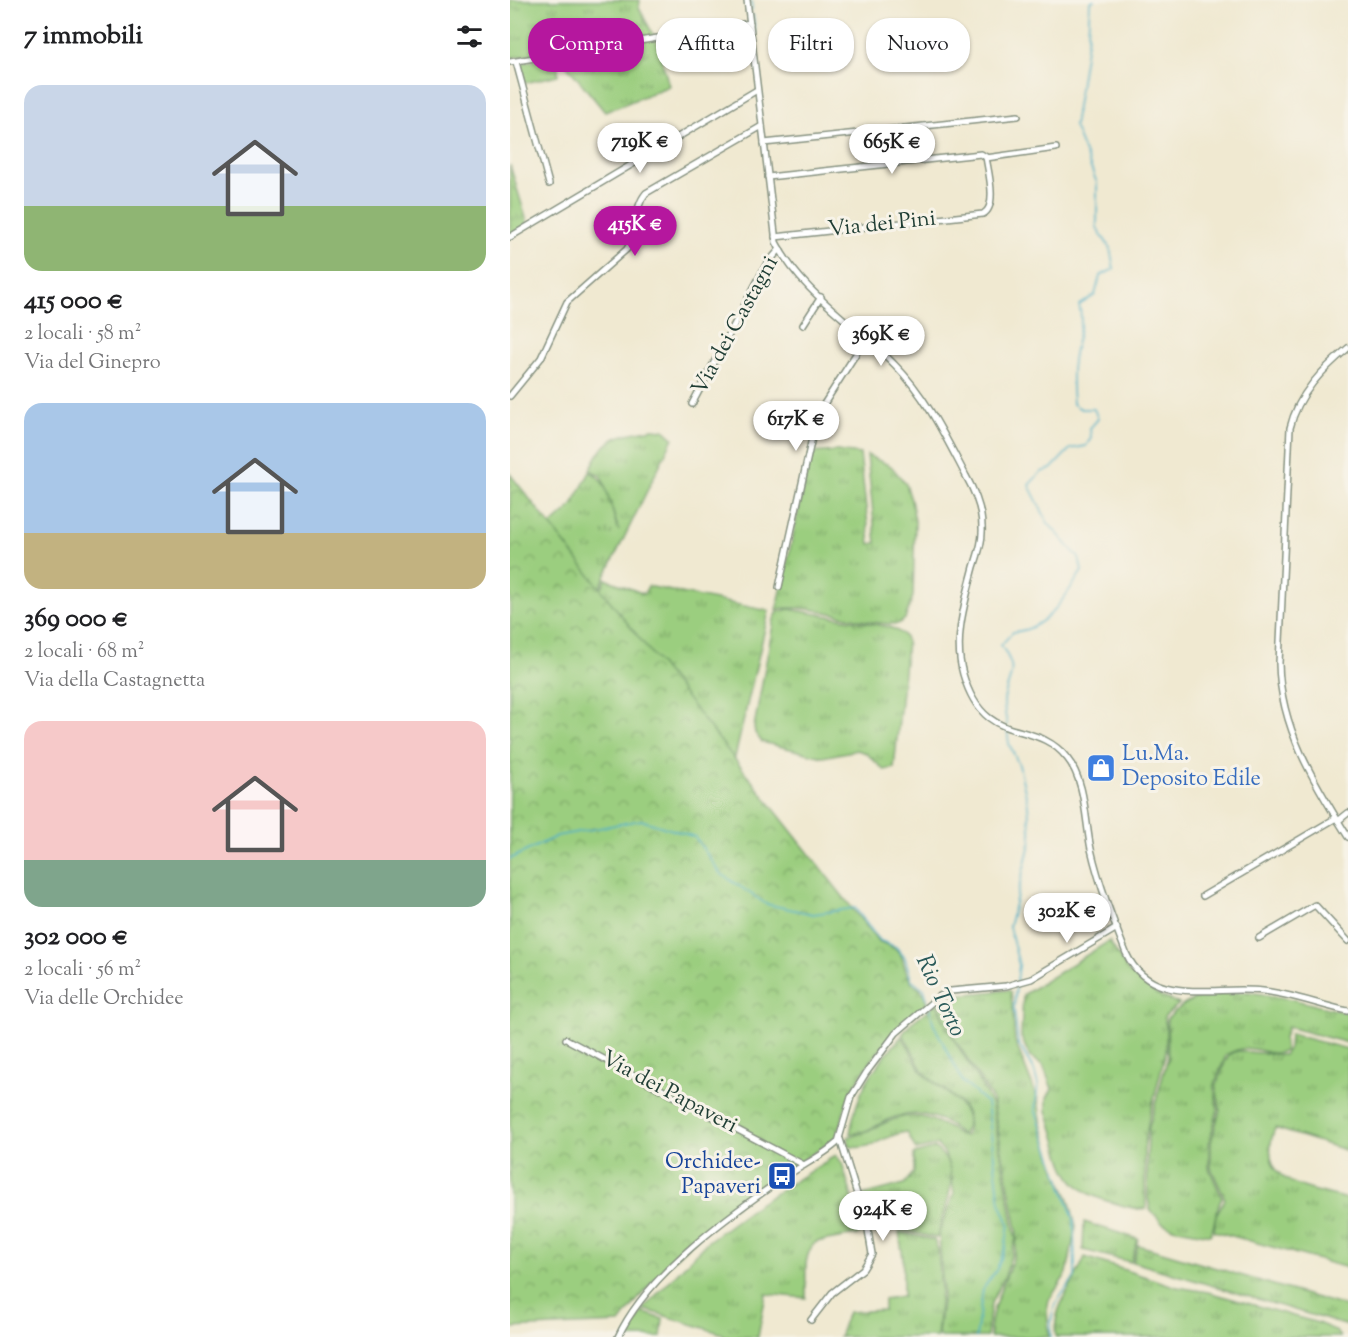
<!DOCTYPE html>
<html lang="it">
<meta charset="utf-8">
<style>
body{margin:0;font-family:"Sorts Mill Goudy",serif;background:#f6f6f6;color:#202124;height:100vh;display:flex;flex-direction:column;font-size:22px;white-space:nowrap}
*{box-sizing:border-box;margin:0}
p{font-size:20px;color:#757577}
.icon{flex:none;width:33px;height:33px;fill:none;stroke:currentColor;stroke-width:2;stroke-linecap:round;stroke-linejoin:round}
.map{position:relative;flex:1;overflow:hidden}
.side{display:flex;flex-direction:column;background:#fff;width:510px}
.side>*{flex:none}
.hud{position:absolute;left:18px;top:18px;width:570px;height:54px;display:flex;gap:12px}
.price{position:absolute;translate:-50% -51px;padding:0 14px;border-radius:21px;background:#fff;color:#222;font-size:20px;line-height:39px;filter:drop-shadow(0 2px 3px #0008)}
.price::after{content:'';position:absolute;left:50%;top:36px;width:18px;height:14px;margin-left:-9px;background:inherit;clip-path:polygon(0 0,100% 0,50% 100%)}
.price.on{background:#b5179e;color:#fff}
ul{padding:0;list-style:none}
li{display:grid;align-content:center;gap:12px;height:318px;padding:0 24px}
li span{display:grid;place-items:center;height:186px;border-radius:18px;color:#555}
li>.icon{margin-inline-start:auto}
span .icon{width:108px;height:108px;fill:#fffc;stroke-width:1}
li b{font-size:26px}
h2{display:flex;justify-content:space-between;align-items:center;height:72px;padding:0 24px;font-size:26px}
.pill{padding:0 21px;border-radius:24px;background:#fff;box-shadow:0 2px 4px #0004;font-size:21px;line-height:54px}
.pill.on{background:#b5179e;color:#fff}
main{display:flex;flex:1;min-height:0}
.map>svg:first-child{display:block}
.grass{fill:url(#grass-tufts);stroke:#5d865a;stroke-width:1.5}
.park{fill:url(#park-crowns);stroke:#5d865a;stroke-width:1.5}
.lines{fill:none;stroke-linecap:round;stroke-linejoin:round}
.stream{stroke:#49afc9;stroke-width:1.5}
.street-casing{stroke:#889382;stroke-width:8}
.street{stroke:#fff;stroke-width:5}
.labels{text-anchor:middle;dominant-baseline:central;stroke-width:6;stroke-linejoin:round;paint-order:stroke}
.street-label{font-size:22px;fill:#1f3d34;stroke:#f7f3e8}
.shop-label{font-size:22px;fill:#366cbe;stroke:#f7f3e8;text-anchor:start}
.transit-label{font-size:22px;fill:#164399;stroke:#f7f3e8;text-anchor:end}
.water-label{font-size:24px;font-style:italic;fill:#2a5a59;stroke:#f7f3e8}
</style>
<main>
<section class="side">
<h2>7 immobili<svg class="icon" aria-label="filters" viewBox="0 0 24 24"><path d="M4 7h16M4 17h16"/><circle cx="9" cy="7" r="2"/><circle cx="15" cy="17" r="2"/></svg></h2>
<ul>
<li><span style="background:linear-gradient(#c9d6e8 65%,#8fb573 0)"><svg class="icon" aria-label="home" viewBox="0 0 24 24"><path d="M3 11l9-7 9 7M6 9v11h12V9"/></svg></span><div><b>415 000 €</b><p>2 locali · 58 m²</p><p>Via del Ginepro</p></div></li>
<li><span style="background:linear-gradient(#a9c7e8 70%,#c2b280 0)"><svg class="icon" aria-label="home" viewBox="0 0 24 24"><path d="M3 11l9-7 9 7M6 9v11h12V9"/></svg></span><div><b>369 000 €</b><p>2 locali · 68 m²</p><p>Via della Castagnetta</p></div></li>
<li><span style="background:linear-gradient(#f6c9c9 75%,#7fa58c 0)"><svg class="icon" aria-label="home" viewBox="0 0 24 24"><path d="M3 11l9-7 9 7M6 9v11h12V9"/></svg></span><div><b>302 000 €</b><p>2 locali · 56 m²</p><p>Via delle Orchidee</p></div></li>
</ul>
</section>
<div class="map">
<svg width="838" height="1337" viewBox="0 0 838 1337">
<defs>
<pattern id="grass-tufts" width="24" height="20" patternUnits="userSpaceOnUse" patternTransform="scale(1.5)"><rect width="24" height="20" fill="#9bce7f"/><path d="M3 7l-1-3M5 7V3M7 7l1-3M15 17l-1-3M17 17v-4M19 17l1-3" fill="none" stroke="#7ea869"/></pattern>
<pattern id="park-crowns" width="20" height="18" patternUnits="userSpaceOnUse" patternTransform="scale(1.5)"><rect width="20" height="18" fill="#9bce7f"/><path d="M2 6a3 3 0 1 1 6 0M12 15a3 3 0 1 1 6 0" fill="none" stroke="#7ea869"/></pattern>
</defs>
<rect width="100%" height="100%" fill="#f7f3e8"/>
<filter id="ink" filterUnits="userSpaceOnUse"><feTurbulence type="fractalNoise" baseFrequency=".0167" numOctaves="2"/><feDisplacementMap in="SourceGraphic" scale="12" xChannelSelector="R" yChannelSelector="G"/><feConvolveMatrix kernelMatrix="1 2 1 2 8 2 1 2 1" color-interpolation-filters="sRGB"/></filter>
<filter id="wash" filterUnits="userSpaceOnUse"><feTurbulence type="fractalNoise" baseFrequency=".008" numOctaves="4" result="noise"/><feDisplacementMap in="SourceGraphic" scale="24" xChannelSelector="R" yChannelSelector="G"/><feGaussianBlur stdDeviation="1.35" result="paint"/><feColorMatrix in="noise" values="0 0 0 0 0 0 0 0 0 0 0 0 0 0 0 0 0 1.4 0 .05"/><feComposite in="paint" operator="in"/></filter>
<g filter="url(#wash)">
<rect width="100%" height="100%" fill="#f0e9d1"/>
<g class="grass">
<path d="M0 0H130L129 8 147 42 159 86 95 112 45 51 0 58Z"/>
<path d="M43 58 48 64V75L15 83 9 63Z"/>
<path d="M0 165 18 225 0 235Z"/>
<path d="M143 429 154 430 163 438 36 697 29 536 61 507 80 472C100 478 101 516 109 531L93 480 90 475 80 470C95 436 108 435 143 429Z"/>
<path d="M327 451 350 454 360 544 366 543 357 455 381 466 396 484 401 500 405 521 403 596 395 619 388 624C347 625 308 603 267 609L301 453Z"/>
<path d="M96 579 134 594 138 586 259 611 222 770 40 691Z"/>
<path d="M279 609 380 627 393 634 397 642 384 768 374 770 356 753 347 750 313 757 252 742 245 733 244 727 264 619 268 612Z"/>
<path d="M599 941 619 972 646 994 669 1004 654 1017 656 1026V1051L639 1118 634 1150 636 1209C624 1210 615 1206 604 1203 547 1188 555 1159 537 1111V1098L542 1089 533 1065 520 1057 511 1037 513 995Z"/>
<path d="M498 990 501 992 505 1041 528 1100 532 1125 545 1169 559 1199 566 1226 557 1273 539 1300 537 1310 539 1337H480C479 1297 509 1267 507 1230L482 1098 436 1025 429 1002 447 995Z"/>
<path d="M739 992 781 999 838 1013V1043L778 1027 774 1038 775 1051C753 1059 745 1039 716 1055L704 1086 708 1109 699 1143V1168L712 1198C705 1210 706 1223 700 1235L663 1228 652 1223 640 1209 638 1198 637 1156 639 1127 658 1057 657 1019C683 992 703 993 739 992Z"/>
<path d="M427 1003C439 1041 466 1069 482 1105L506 1239 495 1276 481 1303 477 1337H430L428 1334 433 1293 429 1233 444 1193 440 1169 434 1152 427 1145 406 1150 397 1132C377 1133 359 1153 339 1146L338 1137C354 1134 363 1128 377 1122 406 1109 427 1120 452 1136H456C468 1101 431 1093 413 1071 404 1059 403 1046 392 1035L401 1023Z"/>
<path d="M780 1034 838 1049V1151L765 1128C744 1185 799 1188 838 1199V1268L704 1231 706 1215 715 1199 701 1168V1142L710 1110 706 1086 715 1062 719 1055 727 1051 774 1055 779 1048Z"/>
<path d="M391 1037C402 1047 403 1062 413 1073 428 1090 470 1106 453 1135 447 1132 443 1127 438 1124 419 1112 395 1111 375 1121 362 1128 355 1133 340 1134 347 1089 361 1071 391 1037Z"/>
<path d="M425 1148C457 1172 432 1209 427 1238L388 1229 365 1233 353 1195 394 1184 404 1172V1154Z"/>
<path d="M326 1155 332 1163 352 1231 350 1234 306 1242C291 1255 297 1280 296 1298L256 1294 248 1337H213V1334L133 1309 197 1242 250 1203Z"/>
<path d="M574 1222 628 1239 621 1262 573 1250Z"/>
<path d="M389 1232 424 1240 428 1250 431 1290 427 1337H329L338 1312 374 1310V1299L393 1296V1258Z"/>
<path d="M628 1245 838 1307V1326L623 1262Z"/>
<path d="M575 1257 667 1287 698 1292 808 1323 825 1330 830 1337H546C541 1308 565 1283 575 1257Z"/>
<path d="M132 1312 153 1319 151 1337H117Z"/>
</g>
<path class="park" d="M0 474 368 941C401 954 387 954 399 978 405 990 413 984 417 1004 385 1030 356 1061 338 1099 332 1111 333 1127 326 1138 302 1155 277 1170 253 1186 197 1224 149 1268 110 1323L0 1328Z"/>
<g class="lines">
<g class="stream">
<path d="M241 0 242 10"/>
<path d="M243 15 245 32"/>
<path d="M245 37V42"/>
<path d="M246 45V47"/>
<path d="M497 725C496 716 492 704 495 695 502 670 507 670 491 645L503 632C537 630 554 598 572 571L569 558 538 523 519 485 531 472 541 469 560 449 576 446 581 438 580 428 588 419 584 409H571L563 404C562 390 561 375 563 361 565 340 575 325 569 305L585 295 590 276 604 269 600 248 587 228V183L564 126 578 35 580 2 584 0"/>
<path d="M497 729 499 744 509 765 518 805 521 840 499 927 509 965 507 981"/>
<path d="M0 859 47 836 131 820 185 837 210 873 256 904 303 914 345 908 369 940 386 947 395 958 401 979 414 989 418 1002"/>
<path d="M506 986 504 1009 508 1043 524 1070 528 1085 525 1109 564 1220 565 1277C549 1297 538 1310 541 1337"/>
<path d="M419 1007 424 1025 453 1082 477 1103 490 1203 499 1224 495 1248 487 1269 473 1289 466 1337"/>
</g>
</g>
</g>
<g filter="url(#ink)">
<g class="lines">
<g class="street-casing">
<g id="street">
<path d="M237 0 266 242C291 293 346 325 385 365 416 396 436 438 456 476 465 492 472 509 472 527 473 541 468 554 464 567 455 602 443 639 453 674 475 750 524 716 557 758 576 781 575 821 581 849 589 884 603 920 616 953 641 1008 704 985 753 991 782 994 809 1005 838 1011"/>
<path d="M0 62 240 23"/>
<path d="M6 62 39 184"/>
<path d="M254 143 508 116"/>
<path d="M476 158 546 148"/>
<path d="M258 177 471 154 476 157C478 171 488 207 473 214L265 237"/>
<path d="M0 237 247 90"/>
<path d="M293 325 311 297"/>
<path d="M838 348C813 369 788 394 780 428L769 663C770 728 805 784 838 837"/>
<path d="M0 396 31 358 57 302 117 249C128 231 123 208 136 193L252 126"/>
<path d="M182 404 256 265 270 249"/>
<path d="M269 587 307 415 356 338"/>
<path d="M828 821 838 813"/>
<path d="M693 896 826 818"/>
<path d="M749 938 805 905 838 941"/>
<path d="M56 1039 294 1165"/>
<path d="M301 1320 322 1293 353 1269 362 1254 358 1230 330 1139"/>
<path d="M108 1337C137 1274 219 1215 275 1177 292 1165 313 1156 328 1142L341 1097 356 1073 386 1033 428 997 441 991 496 986 521 979 607 928"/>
</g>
</g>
<use href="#street" class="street"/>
</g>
</g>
<defs>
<g id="shop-square" transform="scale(1.5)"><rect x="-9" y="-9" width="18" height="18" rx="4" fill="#3f7fe0" stroke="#f7f3e8"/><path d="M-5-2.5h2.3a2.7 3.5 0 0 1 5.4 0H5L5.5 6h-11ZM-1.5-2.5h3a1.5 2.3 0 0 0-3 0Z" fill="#fff"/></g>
<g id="bus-square" transform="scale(1.5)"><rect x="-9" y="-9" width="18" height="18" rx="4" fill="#1a4fb4" stroke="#f7f3e8"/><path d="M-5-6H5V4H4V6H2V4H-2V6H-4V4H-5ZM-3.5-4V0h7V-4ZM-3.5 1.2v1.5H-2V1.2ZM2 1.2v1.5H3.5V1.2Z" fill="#fff"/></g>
</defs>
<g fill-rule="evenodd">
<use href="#shop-square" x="591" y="768"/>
<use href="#bus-square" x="272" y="1176"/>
</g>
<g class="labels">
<g class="street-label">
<text transform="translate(372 225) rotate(-6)">Via dei Pini</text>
<text transform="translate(226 326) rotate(-61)">Via dei Castagni</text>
<text transform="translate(159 1093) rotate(28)">Via dei Papaveri</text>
</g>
<g class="shop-label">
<text x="612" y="755">Lu.Ma.<tspan x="612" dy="25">Deposito Edile</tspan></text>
</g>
<g class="transit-label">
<text x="251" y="1163">Orchidee-<tspan x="251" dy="25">Papaveri</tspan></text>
</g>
<g class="water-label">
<text transform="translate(430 996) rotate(65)">Rio Torto</text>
</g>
</g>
</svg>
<b class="price" style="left:130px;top:174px">719K €</b>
<b class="price" style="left:382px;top:175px">665K €</b>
<b class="price on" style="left:125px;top:257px">415K €</b>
<b class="price" style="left:371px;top:367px">369K €</b>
<b class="price" style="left:286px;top:452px">617K €</b>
<b class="price" style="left:557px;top:944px">302K €</b>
<b class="price" style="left:373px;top:1242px">924K €</b>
<div class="hud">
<a class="pill on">Compra</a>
<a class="pill">Affitta</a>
<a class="pill">Filtri</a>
<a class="pill">Nuovo</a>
</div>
</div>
</main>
